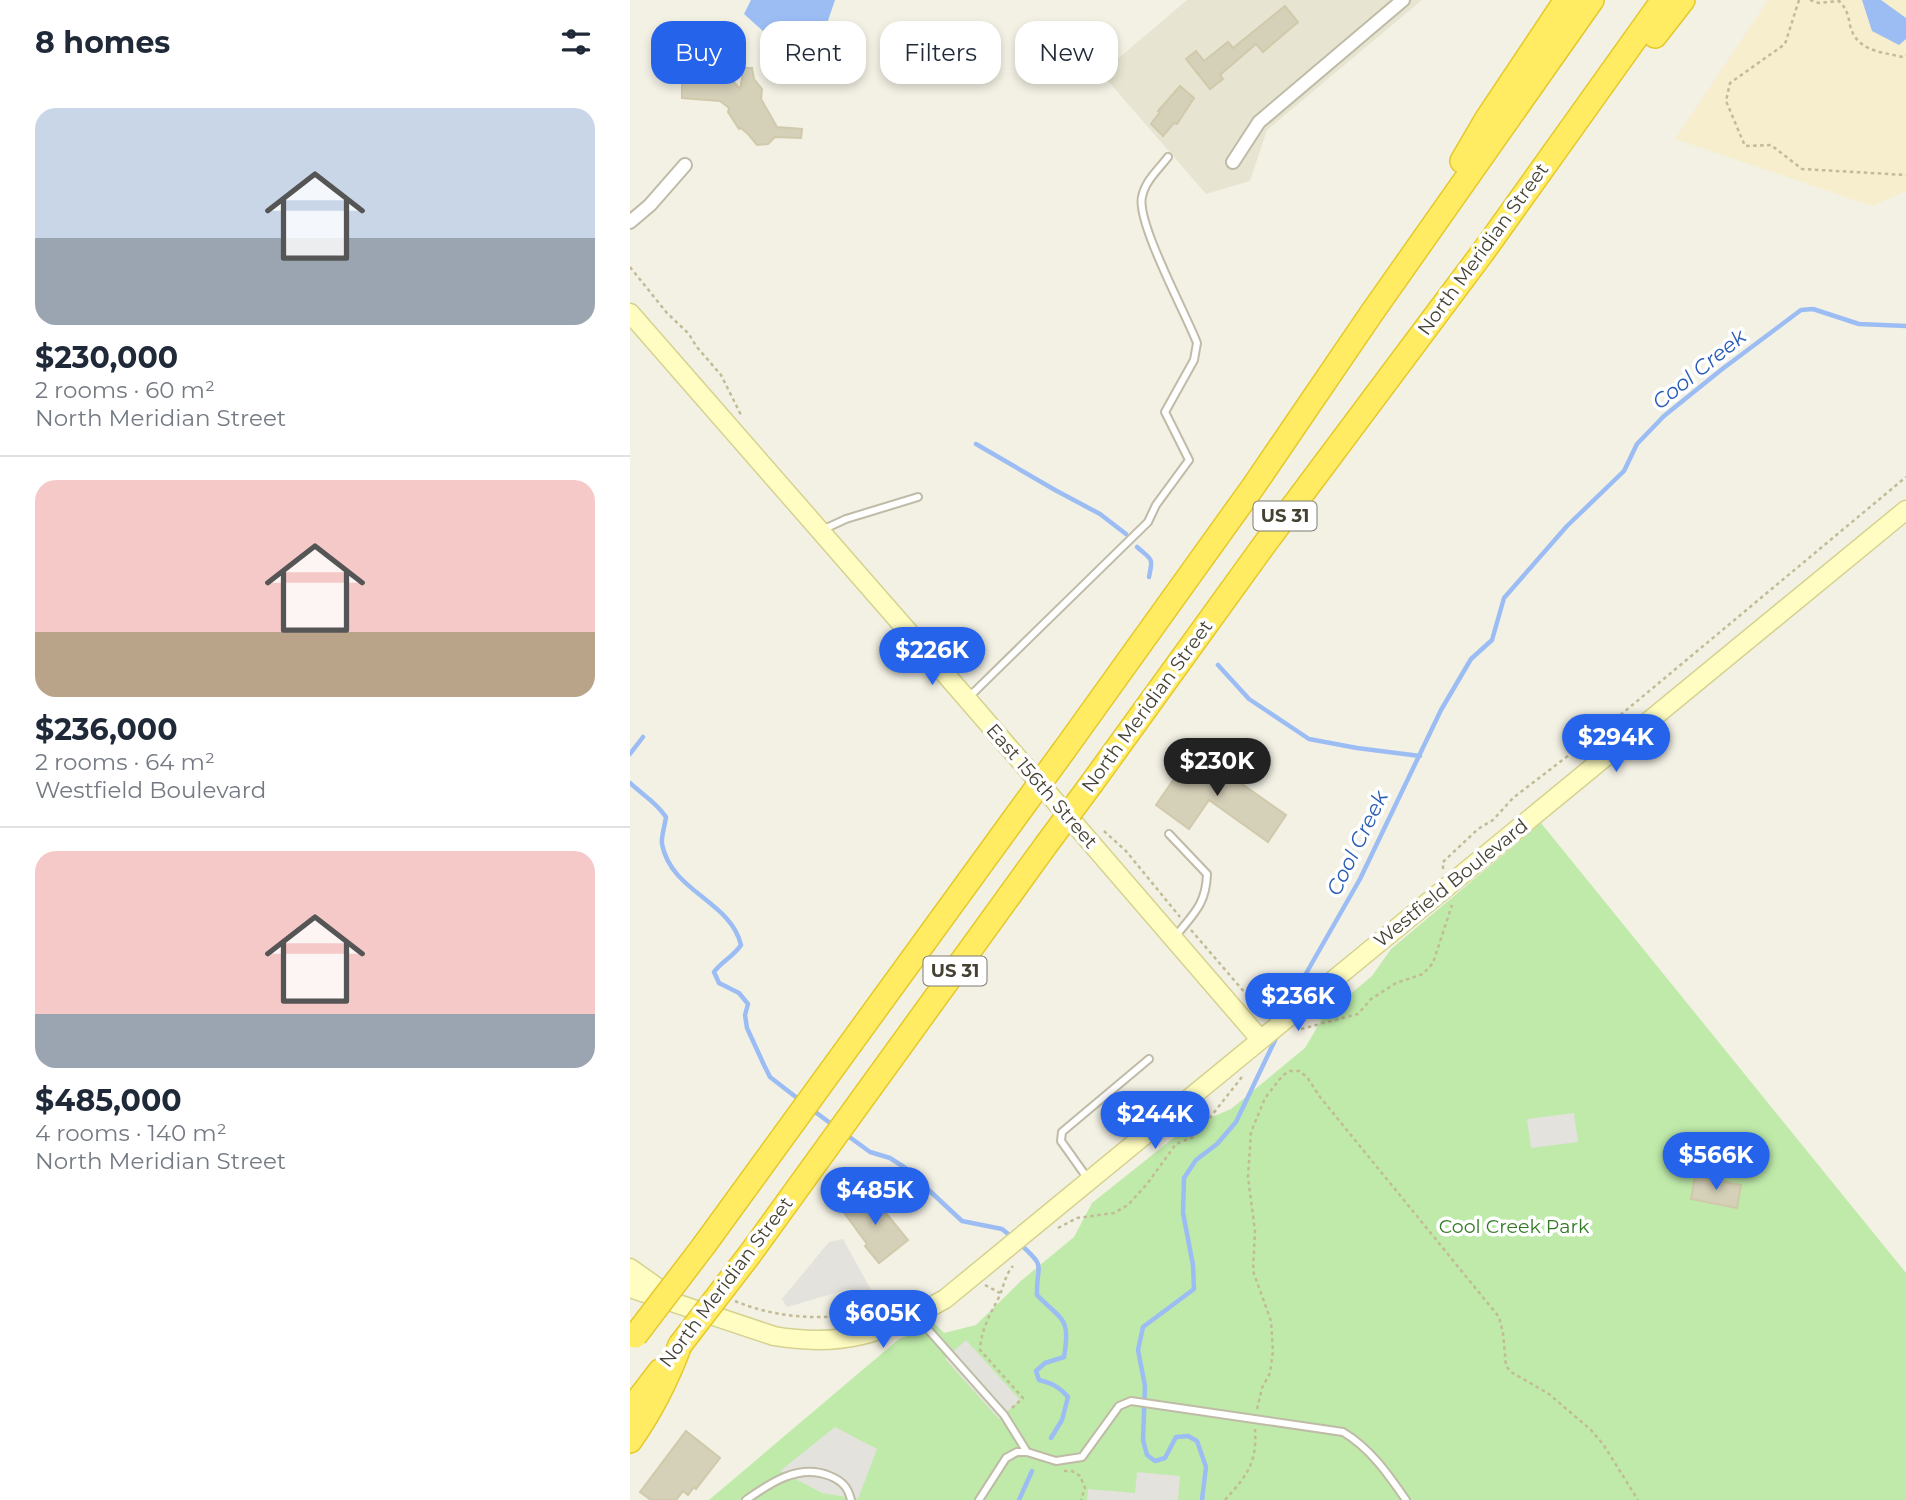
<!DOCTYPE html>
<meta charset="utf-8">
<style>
body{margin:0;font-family:Montserrat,sans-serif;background:#f6f6f7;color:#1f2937;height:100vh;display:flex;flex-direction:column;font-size:26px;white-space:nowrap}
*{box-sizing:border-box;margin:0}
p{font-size:23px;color:#747a83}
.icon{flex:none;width:38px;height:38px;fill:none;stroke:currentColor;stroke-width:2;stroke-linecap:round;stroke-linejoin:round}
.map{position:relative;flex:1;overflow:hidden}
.sheet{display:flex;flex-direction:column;background:#fff;width:630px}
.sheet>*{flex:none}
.top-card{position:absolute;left:21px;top:21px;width:665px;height:63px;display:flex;gap:14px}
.price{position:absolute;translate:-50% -60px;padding:0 16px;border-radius:24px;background:#2563eb;color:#fff;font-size:23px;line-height:46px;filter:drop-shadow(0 2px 4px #0008)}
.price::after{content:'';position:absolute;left:50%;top:42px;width:21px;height:16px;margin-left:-10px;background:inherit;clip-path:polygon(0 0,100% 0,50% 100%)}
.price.on{background:#222;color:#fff}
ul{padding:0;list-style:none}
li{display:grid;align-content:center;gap:14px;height:371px;padding:0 35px}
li+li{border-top:2px solid #e0e1e3}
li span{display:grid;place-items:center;height:217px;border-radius:21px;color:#555}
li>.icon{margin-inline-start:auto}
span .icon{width:126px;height:126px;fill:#fffc;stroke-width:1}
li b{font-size:30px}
h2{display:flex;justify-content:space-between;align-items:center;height:84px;padding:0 35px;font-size:30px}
.tag{padding:0 24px;border-radius:21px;background:#fff;box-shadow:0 4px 10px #0003;font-size:24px;line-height:63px}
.tag.on{background:#2563eb;color:#fff}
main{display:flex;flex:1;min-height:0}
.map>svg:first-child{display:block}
.residential{fill:#e7e5d1}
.commercial{fill:#f6eecd}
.green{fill:#bfeaaa}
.parking{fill:#e3e2dc}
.water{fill:#9cbdf4}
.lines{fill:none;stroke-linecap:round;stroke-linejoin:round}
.stream{stroke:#9cbdf4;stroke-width:4.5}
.building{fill:#d5d0b8;stroke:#d0c9ab;stroke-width:2}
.lane-casing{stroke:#bfbba6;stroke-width:10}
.street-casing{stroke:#bfbba6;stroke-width:16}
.secondary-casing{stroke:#d5d291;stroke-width:21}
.highway-casing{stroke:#e5c82b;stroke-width:26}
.path{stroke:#c1bb96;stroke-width:2.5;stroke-dasharray:3.5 3.5;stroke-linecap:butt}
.lane{stroke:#fff;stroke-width:6}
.street{stroke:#fff;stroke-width:12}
.secondary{stroke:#fffdc1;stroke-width:18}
.highway{stroke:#ffec62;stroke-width:23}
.highway-bridge-casing{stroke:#e5c82b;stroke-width:26;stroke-linecap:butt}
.highway-bridge{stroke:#ffec62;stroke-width:23}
.labels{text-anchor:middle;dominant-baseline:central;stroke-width:7;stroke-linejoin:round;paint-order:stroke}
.shield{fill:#fff;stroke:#7d7b70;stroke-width:2}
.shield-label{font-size:18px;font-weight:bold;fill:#454233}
.street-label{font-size:19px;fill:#454233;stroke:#fff}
.park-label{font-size:19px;fill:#327924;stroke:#fff}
.water-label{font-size:21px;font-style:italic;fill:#285cb6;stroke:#fff}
</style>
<main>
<section class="sheet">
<h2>8 homes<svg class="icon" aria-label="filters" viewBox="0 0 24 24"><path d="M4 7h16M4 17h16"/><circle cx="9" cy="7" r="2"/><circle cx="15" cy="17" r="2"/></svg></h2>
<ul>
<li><span style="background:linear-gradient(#c9d6e8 60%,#9aa5b1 0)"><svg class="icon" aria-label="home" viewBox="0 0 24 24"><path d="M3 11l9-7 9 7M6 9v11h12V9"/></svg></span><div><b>$230,000</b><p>2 rooms · 60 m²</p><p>North Meridian Street</p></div></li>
<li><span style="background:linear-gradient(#f6c9c9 70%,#b9a48a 0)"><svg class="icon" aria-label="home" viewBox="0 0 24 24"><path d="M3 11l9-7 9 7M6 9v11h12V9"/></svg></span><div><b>$236,000</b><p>2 rooms · 64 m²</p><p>Westfield Boulevard</p></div></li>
<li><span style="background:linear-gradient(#f6c9c9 75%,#9aa5b1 0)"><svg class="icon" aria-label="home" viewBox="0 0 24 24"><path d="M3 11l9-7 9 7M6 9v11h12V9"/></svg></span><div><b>$485,000</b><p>4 rooms · 140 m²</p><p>North Meridian Street</p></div></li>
</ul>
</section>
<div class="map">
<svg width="1276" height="1500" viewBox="0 0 1276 1500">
<rect width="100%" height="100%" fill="#f3f1e4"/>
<path class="residential" d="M557 0H792L637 130 620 181 576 194 471 73Z"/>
<path class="commercial" d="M1138 0H1276V191L1242 206 1045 139Z"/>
<path class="green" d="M911 823 1276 1273V1500H79L269 1339 292 1330 303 1322 314 1333 346 1325 392 1280 444 1237 462 1203 556 1128 601 1109 675 1048 693 1017 742 976 761 949Z"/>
<g class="parking">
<path d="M944 1113 948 1142 901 1148 897 1119Z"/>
<path d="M213 1239 246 1299 229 1305 219 1289 157 1307 152 1299 199 1242Z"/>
<path d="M336 1340 390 1400 369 1419 315 1359Z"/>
<path d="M205 1427 247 1449 228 1499 192 1493 150 1471Z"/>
<path d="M507 1472 550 1476 548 1500H457L458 1489 505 1493Z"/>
</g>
<g class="water">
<path d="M121 0H205L187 53 163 58 114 14Z"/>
<path d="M1232 0H1251L1276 18V39L1269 45 1242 31Z"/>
</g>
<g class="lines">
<g class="stream">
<path d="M346 444 425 490 470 514 496 534"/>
<path d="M507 547C523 561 523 557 519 577"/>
<path d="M588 665 619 699 679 739 727 748 790 756"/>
<path d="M0 754 13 737"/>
<path d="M0 783C14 796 25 801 36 817 35 825 31 836 32 844 41 892 101 901 111 945 103 957 92 961 84 972L89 983 109 993 118 1004 115 1015 117 1028 134 1065 140 1077 171 1101"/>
<path d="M660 1007 674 977 730 879 811 710 841 659 862 640 874 598 937 526 994 471 1007 444 1034 416 1091 370 1171 310 1183 309 1229 324 1276 326"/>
<path d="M180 1108 204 1126"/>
<path d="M214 1133 240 1152 260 1158 274 1167 332 1221 372 1229 383 1238"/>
<path d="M390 1244C418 1269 406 1263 407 1295 432 1321 441 1317 434 1357L415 1363 406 1371 409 1380C421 1383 430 1387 438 1397L432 1420 421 1438"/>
<path d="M389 1500 402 1471"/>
<path d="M572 1500 576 1467 567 1441 558 1436 546 1437 535 1458 525 1461 517 1455 513 1440 515 1386 508 1350 513 1327 564 1289 563 1265 553 1213 554 1178 566 1160 587 1144 606 1122 648 1034"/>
</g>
</g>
<g class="building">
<path d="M655 6 668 22 633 52 626 44 590 75 593 79 580 89 556 59 566 51 574 61 598 42 603 48Z"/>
<path d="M114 68H122L124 79 132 89 131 99 147 127 172 129 171 138 145 137 138 144 127 145 118 134 111 128 109 129 98 112 99 108 90 101 52 98V81L84 83 96 73 110 89Z"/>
<path d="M550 86 564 98 547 124 544 123 533 136 521 124 530 112 528 111Z"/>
<path d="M564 750 656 815 638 842 579 800 559 829 526 805Z"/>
<path d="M1065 1176 1111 1185 1107 1208 1061 1199Z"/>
<path d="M237 1190 278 1240 249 1263 235 1246 237 1244 212 1210Z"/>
<path d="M56 1431 90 1458 66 1489 64 1487 58 1495 53 1491 46 1500H21L10 1492Z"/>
</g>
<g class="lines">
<g class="lane-casing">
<g id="lane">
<path d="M192 530 216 519 288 497"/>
<path d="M339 697 518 522 526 505 559 460 535 412 564 360 567 343C556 314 506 222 512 197 515 181 528 170 538 157"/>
<path d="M539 834 577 874C576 905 563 914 545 937"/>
<path d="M458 1179 431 1141 432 1132 519 1059"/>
<path d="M287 1317 374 1415 397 1452"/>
<path d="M116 1500C140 1483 169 1463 200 1476 212 1481 218 1487 221 1500"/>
<path d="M349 1500 376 1458 387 1452H397L426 1461 452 1457 489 1406 501 1401 713 1432C740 1448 758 1474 776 1500"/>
</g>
</g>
<g class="street-casing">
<g id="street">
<path d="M603 162 629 122 773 0"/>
<path d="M0 222 20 205 55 165"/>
</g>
</g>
<g class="secondary-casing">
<g id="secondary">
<path d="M0 313 337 699 630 1039"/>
<path d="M0 1268 38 1295"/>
<path d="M0 1288 144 1336C213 1348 255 1333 315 1299L1276 510"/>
</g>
</g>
<g class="highway-casing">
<g id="highway">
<path d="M1025 36 1053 0"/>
<path d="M832 161 856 120 936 0"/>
<path d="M435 749 623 487 741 314 962 0"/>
<path d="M462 783 634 545 853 252 1033 0"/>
<path d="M75 1244 389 812"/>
<path d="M120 1254 416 845"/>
<path d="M0 1410 30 1371"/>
<path d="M0 1441C22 1410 37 1380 50 1345"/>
</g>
</g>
<g class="path">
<path d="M1169 0 1155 44 1100 83 1096 101 1115 146 1141 145 1172 169 1276 175"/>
<path d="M1180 0 1189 3 1209 1C1217 9 1218 15 1220 25 1226 51 1251 52 1273 57L1276 55"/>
<path d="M0 267 37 313 59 334 66 346 91 375 111 415"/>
<path d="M474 831 496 851 550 917"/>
<path d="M813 869V862L848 829 863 820 883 798 982 722 1276 477"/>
<path d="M561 930 622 1001 630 1014"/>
<path d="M671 1029 728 1014 741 999 752 992 766 983 793 974 803 963 822 905"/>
<path d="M428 1228 447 1218 484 1213 498 1205 517 1184 546 1144 563 1137 571 1129 612 1077"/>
<path d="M355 1285 370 1293"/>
<path d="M105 1301C155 1322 212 1321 263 1306"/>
<path d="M382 1408 393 1398 350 1350C351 1329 360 1315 369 1297 374 1286 375 1275 383 1266"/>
<path d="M627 1409 632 1388 640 1373 643 1351 641 1321 623 1271 625 1231 618 1177 621 1132 635 1098 653 1075 660 1071H669L677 1077 690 1097 869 1317 873 1333 876 1366 881 1372 919 1394 961 1430 973 1444 1008 1500"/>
<path d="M434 1471H442L450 1476 455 1488 451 1500"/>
<path d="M595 1500C617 1475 627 1464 625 1429"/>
</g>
<use href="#lane" class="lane"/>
<use href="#street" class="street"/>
<use href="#secondary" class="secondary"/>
<use href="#highway" class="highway"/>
<g class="highway-bridge-casing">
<g id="highway-bridge">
<path d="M389 812 435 749"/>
<path d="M416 845 462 783"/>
<path d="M5 1336 75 1244"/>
<path d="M50 1345 120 1254"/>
</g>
</g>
<use href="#highway-bridge" class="highway-bridge"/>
</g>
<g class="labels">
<g class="shield">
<rect x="623.5" y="501.5" width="63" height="29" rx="5"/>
<rect x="293.5" y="956.5" width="63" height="29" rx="5"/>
</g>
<g class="shield-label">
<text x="655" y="516">US 31</text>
<text x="325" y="971">US 31</text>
</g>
<g class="street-label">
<text transform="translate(853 249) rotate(-54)">North Meridian Street</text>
<text transform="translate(517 706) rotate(-54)">North Meridian Street</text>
<text transform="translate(412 786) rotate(49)">East 156th Street</text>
<text transform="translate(821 883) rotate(-39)">Westfield Boulevard</text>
<text transform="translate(96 1282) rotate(-53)">North Meridian Street</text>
</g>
<g class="park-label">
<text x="884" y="1226">Cool Creek Park</text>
</g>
<g class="water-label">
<text transform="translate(1069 369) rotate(-39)">Cool Creek</text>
<text transform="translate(727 843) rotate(-64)">Cool Creek</text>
</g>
</g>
</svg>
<b class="price" style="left:302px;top:687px">$226K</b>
<b class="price" style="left:986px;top:774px">$294K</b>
<b class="price on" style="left:587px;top:798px">$230K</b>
<b class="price" style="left:668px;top:1033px">$236K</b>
<b class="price" style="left:525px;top:1151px">$244K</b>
<b class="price" style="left:1086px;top:1192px">$566K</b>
<b class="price" style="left:245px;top:1227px">$485K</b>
<b class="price" style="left:253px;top:1350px">$605K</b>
<div class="top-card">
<a class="tag on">Buy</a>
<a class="tag">Rent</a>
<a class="tag">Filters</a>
<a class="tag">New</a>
</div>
</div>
</main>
